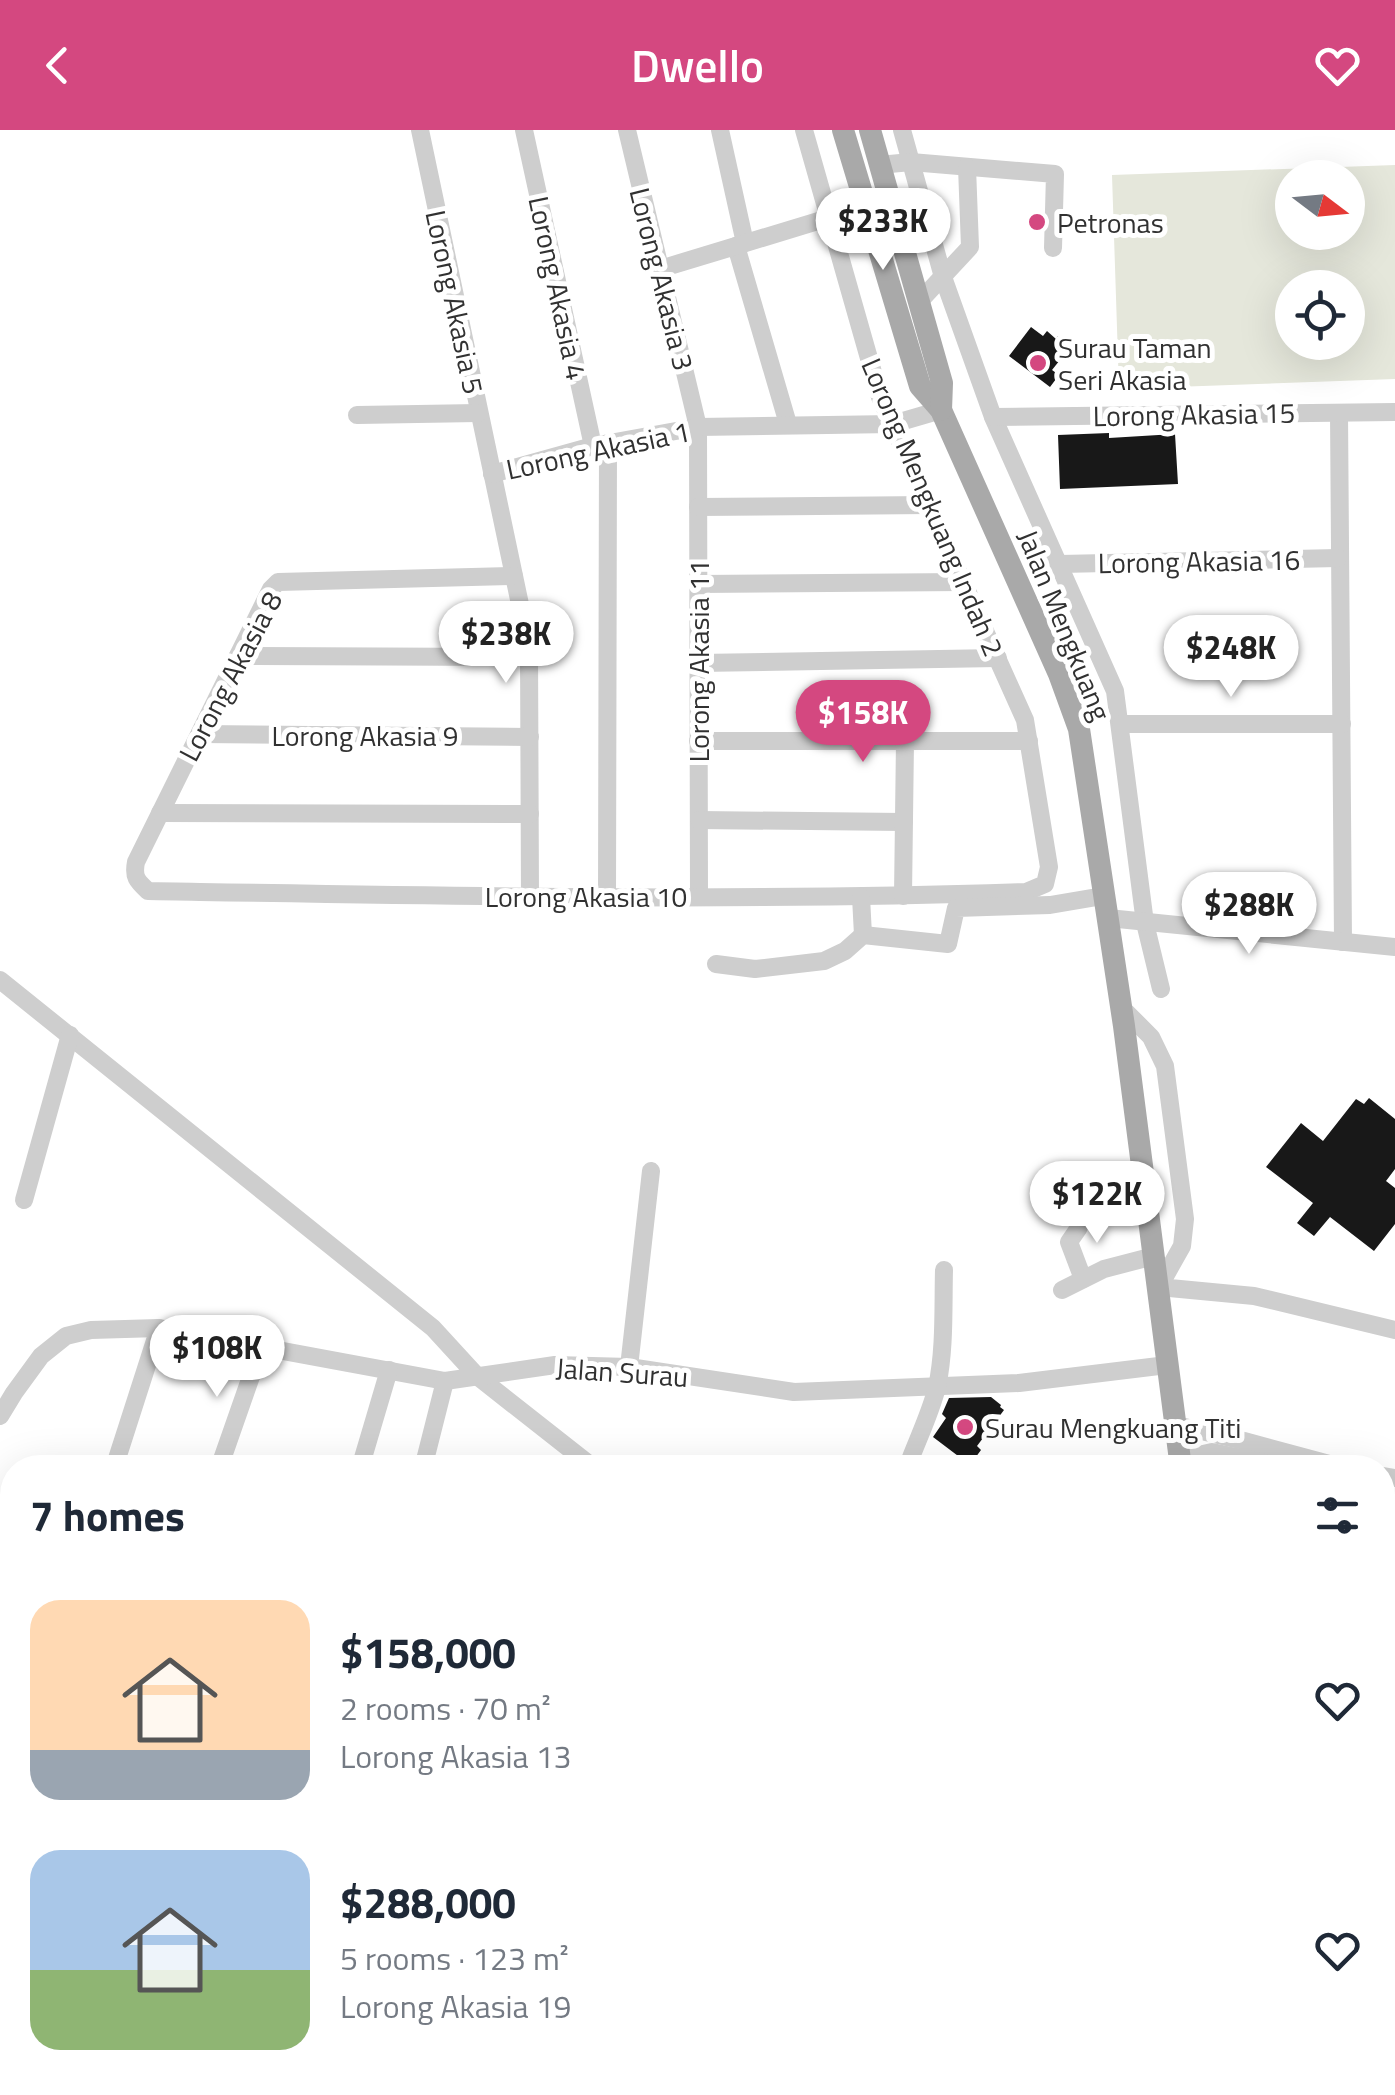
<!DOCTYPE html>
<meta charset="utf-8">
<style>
body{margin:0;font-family:"Titillium Web",sans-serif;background:#f2f2f3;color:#1f2937;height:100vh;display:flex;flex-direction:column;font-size:38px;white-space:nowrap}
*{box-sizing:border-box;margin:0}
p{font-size:32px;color:#747a83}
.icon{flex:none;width:55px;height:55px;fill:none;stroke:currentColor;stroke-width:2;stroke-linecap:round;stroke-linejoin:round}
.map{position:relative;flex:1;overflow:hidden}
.drawer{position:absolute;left:0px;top:1325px;width:1395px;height:640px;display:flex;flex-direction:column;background:#fff;border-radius:40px 40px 0 0;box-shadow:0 10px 40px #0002}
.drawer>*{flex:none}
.needle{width:65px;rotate:106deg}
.buttons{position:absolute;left:1275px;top:30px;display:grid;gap:20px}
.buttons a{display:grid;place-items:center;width:90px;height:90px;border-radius:50%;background:#fff;box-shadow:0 10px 40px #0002;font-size:50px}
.price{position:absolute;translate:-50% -85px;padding:0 22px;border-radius:35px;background:#fff;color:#222;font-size:32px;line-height:65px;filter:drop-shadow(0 2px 5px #0008)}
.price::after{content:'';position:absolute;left:50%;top:60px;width:30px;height:22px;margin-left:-15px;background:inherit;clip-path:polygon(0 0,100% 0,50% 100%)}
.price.on{background:#d44880;color:#fff}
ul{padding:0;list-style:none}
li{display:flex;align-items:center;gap:30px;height:250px;padding:0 30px}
li span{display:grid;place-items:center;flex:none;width:280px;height:200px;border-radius:30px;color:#555}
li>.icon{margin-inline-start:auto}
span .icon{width:120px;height:120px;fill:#fffc;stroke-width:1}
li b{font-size:42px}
h2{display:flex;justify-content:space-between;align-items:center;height:120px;padding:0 30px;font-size:42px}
header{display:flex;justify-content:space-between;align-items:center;height:130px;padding:0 30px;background:#d44880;color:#fff;font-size:45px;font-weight:600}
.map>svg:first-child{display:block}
.green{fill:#e5e7db;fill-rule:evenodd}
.building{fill:#181818}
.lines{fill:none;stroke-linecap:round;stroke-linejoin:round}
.minor{stroke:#cecece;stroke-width:18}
.major{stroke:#a9a9a9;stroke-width:22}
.poi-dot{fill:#d44880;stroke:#fff;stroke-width:4}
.labels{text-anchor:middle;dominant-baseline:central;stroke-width:10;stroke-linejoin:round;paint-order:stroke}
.poi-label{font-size:28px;fill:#313131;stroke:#fff;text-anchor:start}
.street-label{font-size:28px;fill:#313131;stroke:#fff}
</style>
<header><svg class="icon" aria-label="back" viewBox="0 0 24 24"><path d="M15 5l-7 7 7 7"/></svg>Dwello<svg class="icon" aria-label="heart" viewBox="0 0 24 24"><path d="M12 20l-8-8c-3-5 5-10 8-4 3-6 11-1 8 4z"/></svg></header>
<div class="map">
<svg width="1395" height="1965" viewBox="0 0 1395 1965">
<rect width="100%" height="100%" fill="#fff"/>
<g class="green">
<path d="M1395 35V249L1119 259 1112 45ZM1292 48H1348V102H1292ZM1292 158H1348V212H1292Z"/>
<path d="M1382 1542H1395V1744H1383Z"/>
</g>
<g class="building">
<path d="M1031 197 1043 206 1047 201 1056 209 1058 206 1071 216 1052 240 1059 245 1050 257 1009 226Z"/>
<path d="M1109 303V308L1175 304 1178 354 1060 359 1058 305Z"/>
<path d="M1369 968 1395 989V1039L1386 1051 1395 1058V1094L1374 1121 1330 1087 1314 1106 1297 1093 1313 1073 1266 1037 1301 993 1323 1011 1356 969 1364 974Z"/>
<path d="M991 1267 1001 1275 1000 1277 1004 1280 977 1316 981 1320 970 1335 933 1307 946 1288 942 1284 949 1268Z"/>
</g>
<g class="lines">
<g class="minor">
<path d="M420 0 529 517 530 767"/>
<path d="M524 0 593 316"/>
<path d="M627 0 698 297 699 766"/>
<path d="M720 0 745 113"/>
<path d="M902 0 943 147 993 287 1115 561 1145 793 1161 859"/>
<path d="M879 35 911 32 1055 44 1053 118"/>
<path d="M736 116 788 294"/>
<path d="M660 139 828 88"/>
<path d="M919 172 970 117 967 37"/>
<path d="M1339 283 1343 812"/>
<path d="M357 285 478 283"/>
<path d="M993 287 1395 282"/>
<path d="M492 344 593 316 698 297 893 294 941 280"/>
<path d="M698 377 929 375"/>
<path d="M1060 434 1338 428"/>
<path d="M514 446 278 452 271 459 136 732C133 747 137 751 148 761 441 766 734 772 1026 762L1045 754 1049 737 1025 590 880 267 804 0"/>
<path d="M698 454 964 452"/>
<path d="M238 526 530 527"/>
<path d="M698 533 998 528"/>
<path d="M1121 594H1342"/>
<path d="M200 604 530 607"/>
<path d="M698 611H1029"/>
<path d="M160 683 530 684"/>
<path d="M699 690 904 692"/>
<path d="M903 766 905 611"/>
<path d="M607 767 608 313"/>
<path d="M861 767 863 805"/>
<path d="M1108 788 1395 817"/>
<path d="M716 834 755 839 824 831 845 821 863 805 948 814 956 778 1050 775 1103 766"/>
<path d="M0 850 433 1198 477 1246 594 1338"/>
<path d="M1120 876 1151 907 1165 936 1185 1089 1182 1116 1159 1157 1254 1166 1395 1200"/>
<path d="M24 1070 70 905"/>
<path d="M1083 1149 1069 1112 1078 1099 1094 1063 1111 1055 1144 1049"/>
<path d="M1062 1160 1104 1139 1154 1126"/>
<path d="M629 1237 651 1041"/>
<path d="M0 1286 14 1263 41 1226 66 1206 91 1200 159 1198 445 1251 555 1235 629 1237 794 1262 1019 1253 1167 1235"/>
<path d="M1176 1295 1244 1311 1344 1338"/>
<path d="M1181 1329 1212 1322 1266 1333 1275 1338"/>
<path d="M114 1338 159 1198"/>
<path d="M219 1338 261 1218"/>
<path d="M360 1338 389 1240"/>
<path d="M423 1338 445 1251"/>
<path d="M907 1338C917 1310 930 1285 937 1257 945 1219 943 1178 944 1140"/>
<path d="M1382 1346 1395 1348"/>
<path d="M1382 1375 1395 1378"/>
<path d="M0 1529 12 1530"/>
<path d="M0 1690 12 1651"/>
<path d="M182 1952 215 1965"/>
<path d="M891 1952 894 1965"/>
<path d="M1018 1952 1020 1965"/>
<path d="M1212 1952 1249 1965"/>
<path d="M427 1965 429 1952"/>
<path d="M547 1965V1952"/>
</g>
<g class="major">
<path d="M843 0 920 256 941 280 1059 544 1079 599 1124 896 1181 1338"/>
<path d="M870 0 942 253 941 280"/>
<path d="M1208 1952V1965"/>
</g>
</g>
<g class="poi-dot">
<circle cx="1037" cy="92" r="10"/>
<circle cx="1038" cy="233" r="10"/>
<circle cx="965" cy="1297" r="10"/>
</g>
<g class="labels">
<g class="poi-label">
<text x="1057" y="92">Petronas</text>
<text x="1058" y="217">Surau Taman<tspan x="1058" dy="32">Seri Akasia</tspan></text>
<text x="985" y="1297">Surau Mengkuang Titi</text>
</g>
<g class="street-label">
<text transform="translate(662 149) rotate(76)">Lorong Akasia 3</text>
<text transform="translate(558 158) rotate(78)">Lorong Akasia 4</text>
<text transform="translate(455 172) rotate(78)">Lorong Akasia 5</text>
<text transform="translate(1194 284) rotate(-1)">Lorong Akasia 15</text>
<text transform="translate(598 320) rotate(-12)">Lorong Akasia 1</text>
<text transform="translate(933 377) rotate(67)">Lorong Mengkuang Indah 2</text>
<text transform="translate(1199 431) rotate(-1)">Lorong Akasia 16</text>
<text transform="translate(1065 495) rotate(68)">Jalan Mengkuang</text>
<text transform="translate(698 531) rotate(-90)">Lorong Akasia 11</text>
<text transform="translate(230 546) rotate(-62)">Lorong Akasia 8</text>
<text x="365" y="605">Lorong Akasia 9</text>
<text x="586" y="766">Lorong Akasia 10</text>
<text transform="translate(622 1242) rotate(4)">Jalan Surau</text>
</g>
</g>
</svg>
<div class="buttons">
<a><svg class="needle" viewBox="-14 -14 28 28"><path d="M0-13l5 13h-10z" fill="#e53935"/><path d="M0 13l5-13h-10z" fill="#747a83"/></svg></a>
<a><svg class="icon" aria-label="locate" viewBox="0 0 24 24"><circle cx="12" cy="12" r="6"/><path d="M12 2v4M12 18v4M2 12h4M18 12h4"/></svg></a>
</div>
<b class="price" style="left:883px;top:143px">$233K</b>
<b class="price" style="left:506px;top:556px">$238K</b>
<b class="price" style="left:1231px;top:570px">$248K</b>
<b class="price on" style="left:863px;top:635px">$158K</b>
<b class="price" style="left:1249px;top:827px">$288K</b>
<b class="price" style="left:1097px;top:1116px">$122K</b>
<b class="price" style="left:217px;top:1270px">$108K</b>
<section class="drawer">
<h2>7 homes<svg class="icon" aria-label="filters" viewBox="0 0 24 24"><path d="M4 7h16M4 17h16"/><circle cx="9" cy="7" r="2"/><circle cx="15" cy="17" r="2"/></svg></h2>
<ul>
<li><span style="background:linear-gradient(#ffd9b3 75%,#9aa5b1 0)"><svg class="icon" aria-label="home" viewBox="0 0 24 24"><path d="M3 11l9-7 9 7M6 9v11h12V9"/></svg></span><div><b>$158,000</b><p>2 rooms · 70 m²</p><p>Lorong Akasia 13</p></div><svg class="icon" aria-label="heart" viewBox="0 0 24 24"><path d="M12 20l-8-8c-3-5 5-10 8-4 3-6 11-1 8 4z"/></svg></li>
<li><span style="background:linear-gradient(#a9c7e8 60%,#8fb573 0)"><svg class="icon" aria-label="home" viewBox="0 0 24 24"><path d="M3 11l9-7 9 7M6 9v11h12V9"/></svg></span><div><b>$288,000</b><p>5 rooms · 123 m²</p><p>Lorong Akasia 19</p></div><svg class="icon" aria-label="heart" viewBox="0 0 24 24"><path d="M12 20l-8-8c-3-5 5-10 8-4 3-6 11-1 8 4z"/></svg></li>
</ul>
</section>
</div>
